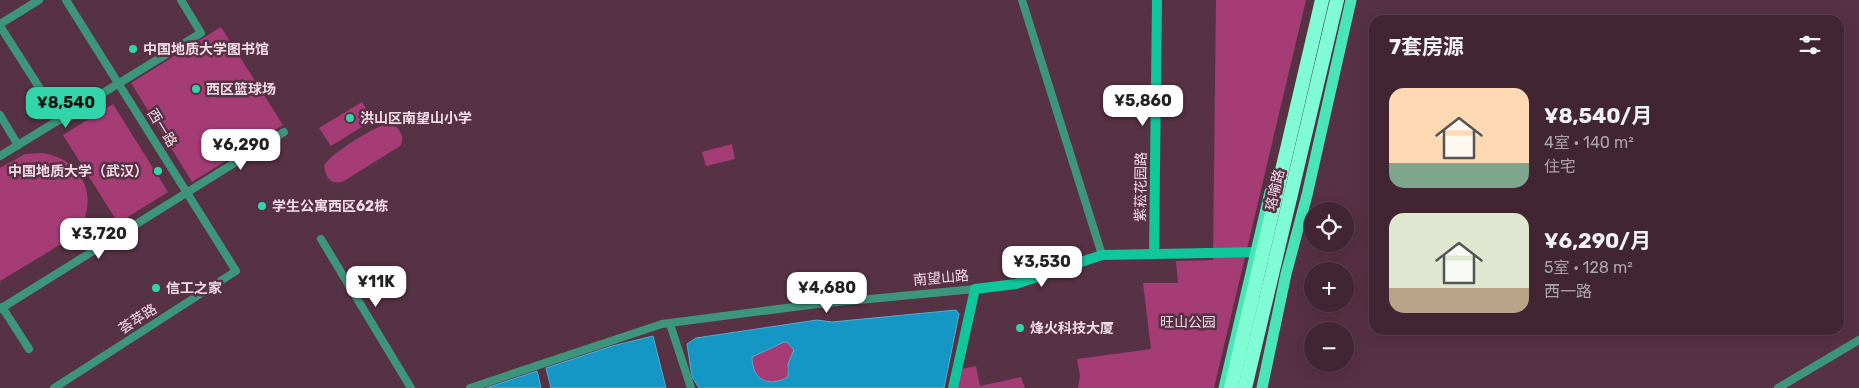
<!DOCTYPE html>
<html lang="zh">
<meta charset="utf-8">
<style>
body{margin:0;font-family:Rubik,"Noto Sans SC",sans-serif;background:#482d3b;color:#f1f3f6;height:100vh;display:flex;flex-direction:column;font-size:19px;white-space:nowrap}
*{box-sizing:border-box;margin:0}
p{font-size:16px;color:#aea5ac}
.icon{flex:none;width:28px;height:28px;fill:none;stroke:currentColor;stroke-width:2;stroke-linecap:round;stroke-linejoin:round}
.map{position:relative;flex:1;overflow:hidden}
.side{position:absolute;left:1369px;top:15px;width:475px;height:320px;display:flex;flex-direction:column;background:#412533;border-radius:15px;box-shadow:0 5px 20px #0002,0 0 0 1px #5a424e}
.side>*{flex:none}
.fabs{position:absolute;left:1304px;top:202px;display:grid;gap:10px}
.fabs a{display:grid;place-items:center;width:50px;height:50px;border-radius:50%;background:#412533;box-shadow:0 5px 20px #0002,0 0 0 1px #5a424e;font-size:25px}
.price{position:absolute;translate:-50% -42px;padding:0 11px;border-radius:10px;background:#fff;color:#222;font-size:16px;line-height:32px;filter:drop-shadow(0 1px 2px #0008)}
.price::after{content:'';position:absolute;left:50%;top:30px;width:15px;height:11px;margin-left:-8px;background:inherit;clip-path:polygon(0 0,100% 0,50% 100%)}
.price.active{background:#32d4a9;color:#111}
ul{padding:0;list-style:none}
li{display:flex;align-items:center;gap:15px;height:125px;padding:0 20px}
li span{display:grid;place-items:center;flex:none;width:140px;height:100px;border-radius:15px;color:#555}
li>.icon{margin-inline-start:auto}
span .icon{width:60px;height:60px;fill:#fffc;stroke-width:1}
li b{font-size:21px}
h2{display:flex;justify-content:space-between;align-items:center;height:60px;padding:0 20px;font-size:21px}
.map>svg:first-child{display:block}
.green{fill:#a63c76}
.water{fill:#1497c5;stroke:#57accf;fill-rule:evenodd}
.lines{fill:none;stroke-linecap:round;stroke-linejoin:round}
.street{stroke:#3d967b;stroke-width:8}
.secondary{stroke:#10c69b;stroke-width:10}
.primary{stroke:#49e5b8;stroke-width:11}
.highway{stroke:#80fdd4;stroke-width:14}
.poi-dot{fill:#32d4a9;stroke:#573144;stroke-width:2}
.labels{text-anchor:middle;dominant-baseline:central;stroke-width:5;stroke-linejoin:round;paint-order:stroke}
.poi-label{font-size:14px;font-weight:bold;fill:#f4dce7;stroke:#573144;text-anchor:start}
.street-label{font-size:14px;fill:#f4dce7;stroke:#573144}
.park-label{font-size:14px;fill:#f2d4e1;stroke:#573144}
</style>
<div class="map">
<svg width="1859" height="388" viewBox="0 0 1859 388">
<rect width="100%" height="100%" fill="#573144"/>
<g class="green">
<path d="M1216 0H1306L1214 388H1078L1080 376 1077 359 1151 349 1143 283H1178L1176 261 1213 260Z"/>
<path d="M221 27 283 125 192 182 131 83Z"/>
<path d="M362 102 373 120 331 146 319 128Z"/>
<path d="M113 104 168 192 118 223 63 135Z"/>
<path d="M391 123C399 128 406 137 400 146L344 181C331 186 326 178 324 166 329 154 378 124 391 123Z"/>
<path d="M732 144 735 159 706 166 702 152Z"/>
<path d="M42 153C60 156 76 164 84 183 91 199 88 220 75 234 69 241 58 245 50 251 33 261 17 271 0 281V168L25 154Z"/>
<path d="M784 342H787L794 350 787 368 788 377C768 388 752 380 752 357Z"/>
<path d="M976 366 980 386 1021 377 1025 388H957L962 369Z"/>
</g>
<g class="water">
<path d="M956 310 959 314 944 388H699L692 377 687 344 696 338 817 320 832 322ZM784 342H787L794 350 788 364V377C768 388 752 380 752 357Z"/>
<path d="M653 336 666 388H551L546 368 612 346Z"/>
<path d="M537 371 541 388H486Z"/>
</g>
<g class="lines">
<g class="street">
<path d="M1022 0 1102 255"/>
<path d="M0 24 39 0"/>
<path d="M0 26 60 120"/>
<path d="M0 115 18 145"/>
<path d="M0 156 201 33 181 0"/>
<path d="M321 239 411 388"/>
<path d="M2 307 29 349"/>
<path d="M0 309 284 132"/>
<path d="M670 324 691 388"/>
<path d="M54 388 236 271 66 0"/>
<path d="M470 388 662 324 817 304 975 289"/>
<path d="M1778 388 1859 340"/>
</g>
<g class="secondary">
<path d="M1154 254 1157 0"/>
<path d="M953 388 975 289 1016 284 1102 255 1262 252"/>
</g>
<g class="primary">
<path d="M1224 388 1270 192"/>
<path d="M1262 388 1286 274 1307 195 1351 0"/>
</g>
<g class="highway">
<path d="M1231 388 1322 0"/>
<path d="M1245 388 1337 0"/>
</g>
</g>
<g class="poi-dot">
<circle cx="133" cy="49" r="5"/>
<circle cx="196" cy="89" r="5"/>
<circle cx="350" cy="118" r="5"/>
<circle cx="158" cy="171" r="5"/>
<circle cx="262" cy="206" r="5"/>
<circle cx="156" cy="288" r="5"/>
<circle cx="1020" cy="328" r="5"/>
</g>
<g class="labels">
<g class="poi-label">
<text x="143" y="49">中国地质大学图书馆</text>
<text x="206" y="89">西区篮球场</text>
<text x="360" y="118">洪山区南望山小学</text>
<text x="148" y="171" text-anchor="end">中国地质大学（武汉）</text>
<text x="272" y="206">学生公寓西区62栋</text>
<text x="166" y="288">信工之家</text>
<text x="1030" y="328">烽火科技大厦</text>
</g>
<g class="street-label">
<text transform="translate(162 128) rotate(58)">西一路</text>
<text transform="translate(1141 187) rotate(-89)">紫菘花园路</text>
<text transform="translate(1275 190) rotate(-77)">珞喻路</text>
<text transform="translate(941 278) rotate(-5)">南望山路</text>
<text transform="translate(138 319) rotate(-33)">荟萃路</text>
</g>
<g class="park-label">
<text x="1188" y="322">旺山公园</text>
</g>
</g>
</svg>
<div class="fabs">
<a><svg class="icon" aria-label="locate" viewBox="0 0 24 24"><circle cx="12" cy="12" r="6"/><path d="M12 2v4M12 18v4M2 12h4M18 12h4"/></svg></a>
<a>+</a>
<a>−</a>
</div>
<b class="price" style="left:1143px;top:127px">¥5,860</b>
<b class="price active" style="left:66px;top:129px">¥8,540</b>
<b class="price" style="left:241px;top:171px">¥6,290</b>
<b class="price" style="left:99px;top:260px">¥3,720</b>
<b class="price" style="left:1042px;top:288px">¥3,530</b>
<b class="price" style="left:376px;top:308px">¥11K</b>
<b class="price" style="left:827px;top:314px">¥4,680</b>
<section class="side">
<h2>7套房源<svg class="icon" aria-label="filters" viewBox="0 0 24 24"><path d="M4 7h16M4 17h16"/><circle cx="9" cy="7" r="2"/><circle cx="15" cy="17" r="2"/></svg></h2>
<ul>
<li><span style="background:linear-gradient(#ffd9b3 75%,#7fa58c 0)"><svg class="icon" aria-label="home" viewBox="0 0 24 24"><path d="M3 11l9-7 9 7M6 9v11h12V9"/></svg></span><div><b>¥8,540/月</b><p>4室 · 140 m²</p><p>住宅</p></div></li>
<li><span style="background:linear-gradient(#dfe7d0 75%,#b9a48a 0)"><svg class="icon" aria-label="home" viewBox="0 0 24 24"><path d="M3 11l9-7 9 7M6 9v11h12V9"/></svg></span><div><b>¥6,290/月</b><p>5室 · 128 m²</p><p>西一路</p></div></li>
</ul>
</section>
</div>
